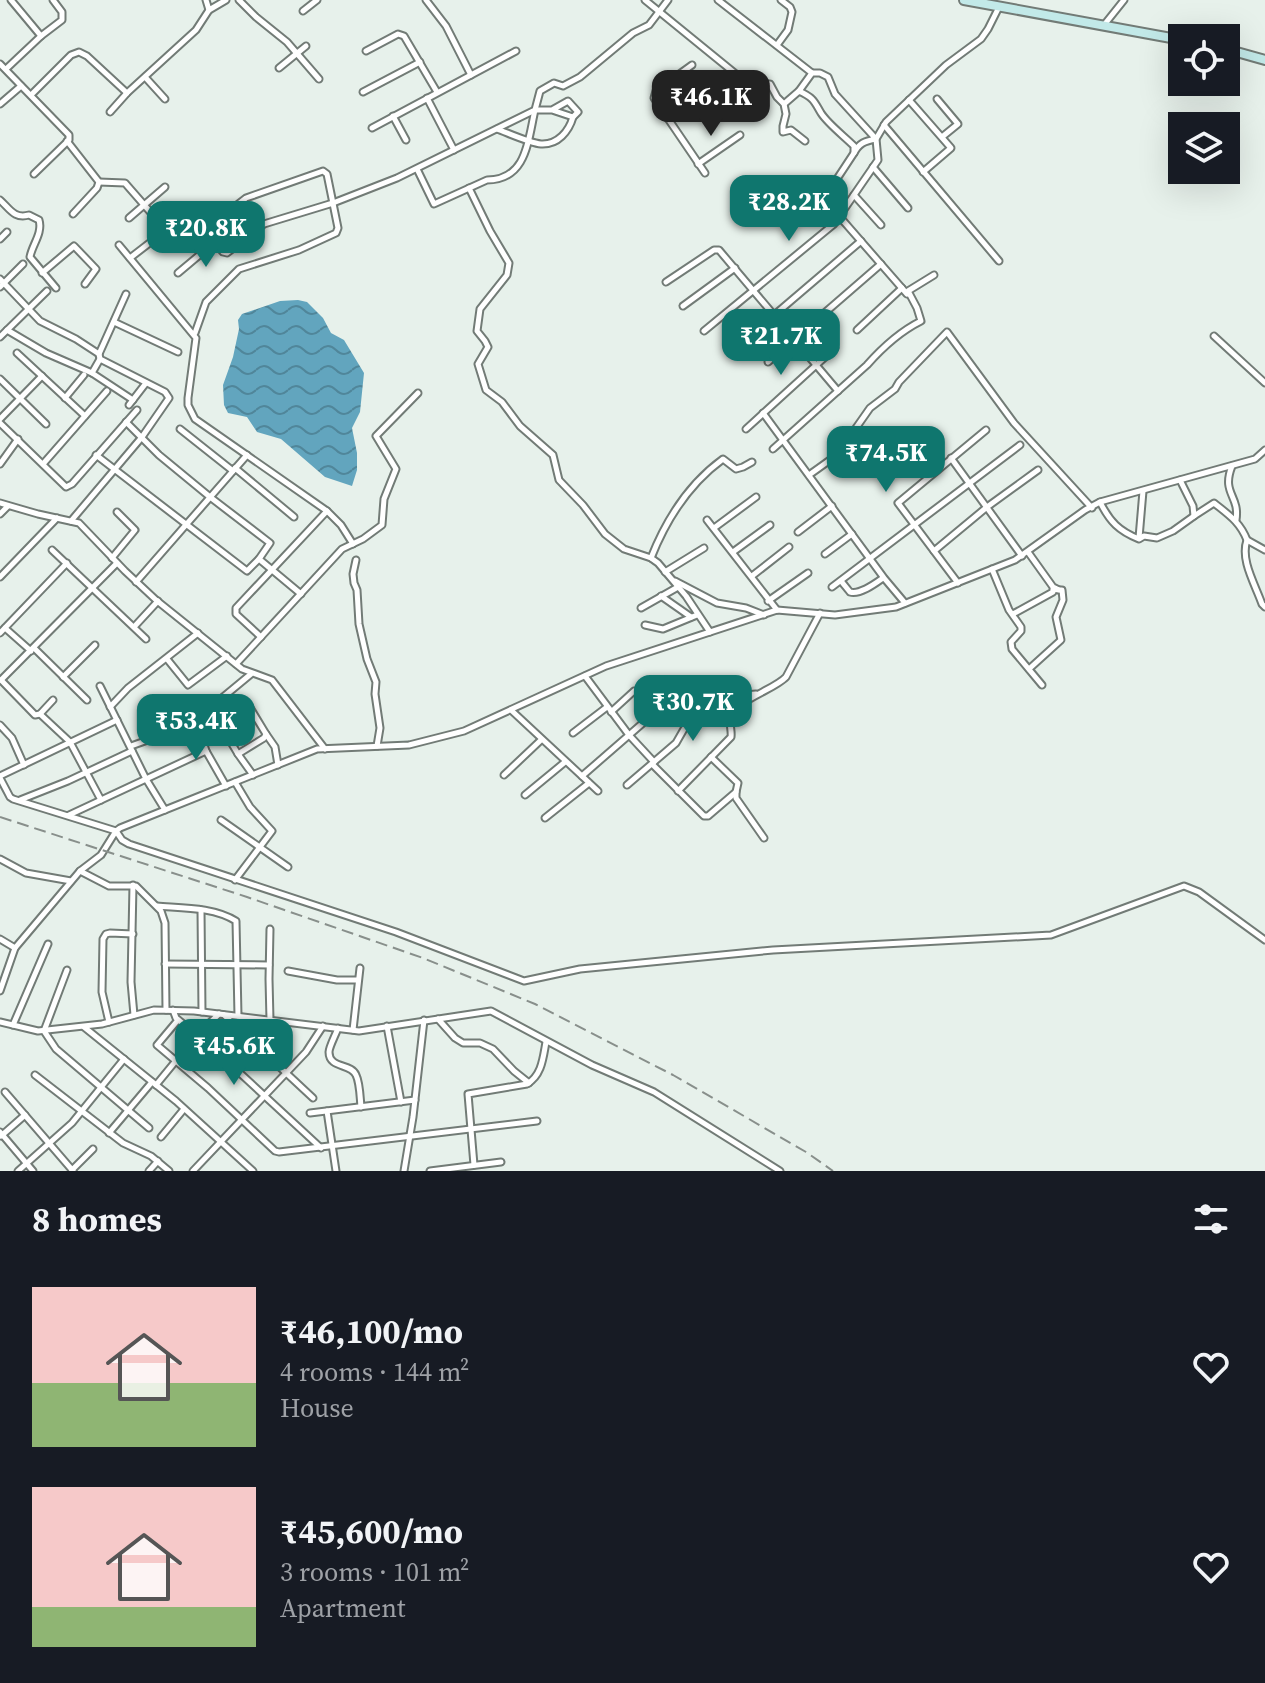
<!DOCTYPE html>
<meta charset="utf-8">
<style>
body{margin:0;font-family:"Source Serif 4",serif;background:#242831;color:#f1f3f6;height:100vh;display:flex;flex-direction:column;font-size:30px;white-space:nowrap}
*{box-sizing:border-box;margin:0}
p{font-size:26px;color:#9ea1a6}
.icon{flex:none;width:44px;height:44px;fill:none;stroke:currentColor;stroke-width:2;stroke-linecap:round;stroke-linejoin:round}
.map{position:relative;height:1171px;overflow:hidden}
.panel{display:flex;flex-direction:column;background:#171b24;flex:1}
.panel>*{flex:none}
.controls{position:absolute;left:1168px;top:24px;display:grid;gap:16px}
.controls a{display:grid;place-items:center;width:72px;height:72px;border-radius:0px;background:#171b24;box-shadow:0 8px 32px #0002;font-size:40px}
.price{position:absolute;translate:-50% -68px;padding:0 18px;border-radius:16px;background:#0f766e;color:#fff;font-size:26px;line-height:52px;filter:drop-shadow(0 2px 4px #0008)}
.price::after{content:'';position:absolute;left:50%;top:48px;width:24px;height:18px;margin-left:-12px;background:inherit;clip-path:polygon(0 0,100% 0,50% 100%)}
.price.current{background:#222;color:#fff}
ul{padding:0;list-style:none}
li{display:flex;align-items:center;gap:24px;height:200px;padding:0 32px}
li span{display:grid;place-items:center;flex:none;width:224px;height:160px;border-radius:0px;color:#555}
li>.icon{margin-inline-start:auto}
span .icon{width:96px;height:96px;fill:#fffc;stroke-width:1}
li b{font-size:34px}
h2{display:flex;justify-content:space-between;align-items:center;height:96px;padding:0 32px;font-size:34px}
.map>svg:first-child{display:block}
.water{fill:url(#water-waves)}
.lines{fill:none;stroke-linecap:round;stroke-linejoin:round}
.street-casing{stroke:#727b76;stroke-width:9}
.secondary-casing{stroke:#727b76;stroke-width:12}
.street{stroke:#fff;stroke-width:5}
.secondary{stroke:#c2e9e8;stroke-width:8}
.rail{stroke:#888f8b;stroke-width:2;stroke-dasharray:12 6;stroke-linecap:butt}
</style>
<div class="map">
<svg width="1265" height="1171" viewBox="0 0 1265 1171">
<defs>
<pattern id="water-waves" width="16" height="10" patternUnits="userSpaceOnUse" patternTransform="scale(2)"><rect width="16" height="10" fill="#62a5be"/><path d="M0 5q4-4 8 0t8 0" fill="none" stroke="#50869a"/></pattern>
</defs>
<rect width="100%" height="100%" fill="#e7f1eb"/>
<path class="water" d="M298 300 307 302 323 318 331 333 344 340 364 373 360 412 352 428 357 453V470L352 486 325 477 281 439 257 432 247 417 228 413 224 405 223 385 233 357 239 329 238 320 242 314 280 301Z"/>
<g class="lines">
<g class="street-casing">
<g id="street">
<path d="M11 0 41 36"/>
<path d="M206 0 209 10 226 0"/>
<path d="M239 0 256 17 287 42 319 79"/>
<path d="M426 0 446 26 471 75"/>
<path d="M645 0 753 88 761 84H770L777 97 784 104 786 114 783 126V132L791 130 805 141"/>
<path d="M718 0 812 73"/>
<path d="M303 11 317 0"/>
<path d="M1104 25 1124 0"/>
<path d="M777 45 788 30 792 12 790 7 781 0"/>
<path d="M366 51 398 34 404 36 437 92"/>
<path d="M0 64 69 135V140L34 174"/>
<path d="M692 65 656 91 654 98 705 173"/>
<path d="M279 68 306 46"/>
<path d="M6 69 41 36 62 20V12L53 0"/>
<path d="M145 77 165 99"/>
<path d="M799 91 812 73H820L828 77 835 94 876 139C865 141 859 143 854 153"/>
<path d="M363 92 420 62"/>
<path d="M31 95 71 55 79 52 87 56 127 93"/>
<path d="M427 98 454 150"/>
<path d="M937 99 958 124 942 137"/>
<path d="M909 100 951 148 923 172"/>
<path d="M0 104 21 86"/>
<path d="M784 104 799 91C814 98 814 101 821 113 828 124 844 136 854 146V153L829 191 822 198 813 200"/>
<path d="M110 112 127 93 196 30 209 10"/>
<path d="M393 116 406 140"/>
<path d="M666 116 707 89"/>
<path d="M884 125 999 261"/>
<path d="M372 128 516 51"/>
<path d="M497 129C508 133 530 143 541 144 558 145 569 131 573 117"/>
<path d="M67 141 99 182 97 188 73 214"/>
<path d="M698 164 740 135"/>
<path d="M873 167 908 208"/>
<path d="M417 169 434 204 487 180C527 180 528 140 535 110H552L568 101 578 112 573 117 552 110"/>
<path d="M99 182 125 183 166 230"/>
<path d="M469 188 490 231 509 263 507 275 480 309 477 331 485 341 488 347 478 364 486 390 502 402 520 426 553 455 559 480 583 505 605 534 624 549 651 558 658 563 686 596 710 632"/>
<path d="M854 195 881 225"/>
<path d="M0 200C10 209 14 219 29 215L39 220C43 233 32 245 30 257L56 288"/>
<path d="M210 209 239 244"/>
<path d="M839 216 907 294"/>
<path d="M129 218 165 187"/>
<path d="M0 239 7 232"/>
<path d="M119 245 196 338 188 398V405L195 419 327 511 341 525 353 544"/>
<path d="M130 258 187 214 191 215 223 252 227 253 264 224 333 203 397 178 535 110 540 91 554 83 563 86 580 77 633 33 649 25 668 0"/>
<path d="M42 273 74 246 96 269 85 284"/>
<path d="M178 273 215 242"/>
<path d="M0 279 40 321 76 339 99 354"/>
<path d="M666 282 714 250H719L838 391"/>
<path d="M0 287 23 264"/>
<path d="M683 306 735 268"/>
<path d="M114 322 178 352"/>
<path d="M7 330 46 353 92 373 100 359"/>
<path d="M857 330 902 288"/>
<path d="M704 331 834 224 878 160 876 139 886 122 946 65 981 39 988 29 999 7"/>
<path d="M195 333 206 302 239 269 299 250 336 233 338 228 327 174 323 171 246 198 219 219"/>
<path d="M1214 336 1265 383"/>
<path d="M0 337 47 291"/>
<path d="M745 340 861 241"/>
<path d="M17 353 85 416"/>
<path d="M768 362 881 264"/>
<path d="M92 373 133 400"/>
<path d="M0 379 46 424"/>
<path d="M65 398 84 375"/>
<path d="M129 405 146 383"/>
<path d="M763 413 884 578 905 603"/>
<path d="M0 419 42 376"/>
<path d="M126 422 159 455 210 497 270 543 259 559"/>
<path d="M0 423 66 487 72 484 137 410"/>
<path d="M180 429 233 471"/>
<path d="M746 429 835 348"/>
<path d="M773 449 867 365C882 348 901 331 921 321L917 308 908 291 934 275"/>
<path d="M96 455 247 571 259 559 301 594"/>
<path d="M951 458 1022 556"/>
<path d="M0 464 18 439"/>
<path d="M43 464 107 391"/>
<path d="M1232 466C1221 494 1240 495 1236 520"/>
<path d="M235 468 294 517"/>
<path d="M809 475 837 455 870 408 895 389 899 382 947 332 1014 423 1092 508"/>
<path d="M1180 480 1193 506 1194 516 1214 503C1229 515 1240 522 1247 540 1240 560 1255 584 1262 604L1265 607"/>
<path d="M1100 502C1110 522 1119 531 1139 539L1144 536 1157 538 1173 531 1194 516"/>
<path d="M0 503 38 514 79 523 125 571 156 600 242 669 272 680 325 749"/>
<path d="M0 514 8 506"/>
<path d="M707 520 777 610"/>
<path d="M71 521 142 437 169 398 165 392 100 359 99 354 126 294"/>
<path d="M714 528 756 497"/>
<path d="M798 532 832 506"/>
<path d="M1139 538 1143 491"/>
<path d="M1247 540 1265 550"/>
<path d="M52 550 146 639"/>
<path d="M934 551 987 507 1038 470"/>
<path d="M733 552 770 525"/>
<path d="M825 554 852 534"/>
<path d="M112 558 135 530 117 512"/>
<path d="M651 558C666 520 690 483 723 459L736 469 743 467 752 462"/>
<path d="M356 560 353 574 354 583 357 590 359 624 367 659 376 682 375 694 380 728 377 746"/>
<path d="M992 569 1009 610 1021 627V631L1011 642 1012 649 1042 685"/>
<path d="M665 572 704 548"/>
<path d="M752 576 789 547"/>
<path d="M0 577 57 518"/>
<path d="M675 581 717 603 746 608 764 615"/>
<path d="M841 581C842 582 849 591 850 592 860 595 876 583 883 578"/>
<path d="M136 582 247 455"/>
<path d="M958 583 898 503 986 430"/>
<path d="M832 587 1020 445"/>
<path d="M661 596 691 617"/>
<path d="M768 601 808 573"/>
<path d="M641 608 678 587"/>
<path d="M1013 614 1053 592V589L1059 590 1053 587 1028 552"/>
<path d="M645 625 663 629 697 615"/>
<path d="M134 627 158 601"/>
<path d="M5 628 31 651"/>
<path d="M0 633 67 563"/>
<path d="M261 637 236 614V608L327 511"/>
<path d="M34 648 87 700"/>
<path d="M167 659 188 685 227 656"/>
<path d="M236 664 342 549 363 539 382 525 384 499 396 469 376 436 418 393"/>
<path d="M1029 669 1061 640 1056 617 1063 600 1062 590H1060"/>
<path d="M585 676 629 735 654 762"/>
<path d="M63 677 95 645"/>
<path d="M1 680 117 563"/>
<path d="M1 680 35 715 40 714 53 700"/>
<path d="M100 686 146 779 165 810"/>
<path d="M110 707 128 688 198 633"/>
<path d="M511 710 598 791"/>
<path d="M611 712 634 691"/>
<path d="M40 714 70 742 101 800"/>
<path d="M193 722 201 735 206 751 226 786"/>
<path d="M219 722 238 754 253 775"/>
<path d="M0 725 12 738 24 765"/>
<path d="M573 733 607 707"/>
<path d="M266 734 275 747 278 765"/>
<path d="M131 746 173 731 193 722 251 674"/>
<path d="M238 754 264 738 266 734 249 706"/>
<path d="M711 757 738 783 736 792V798L764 838"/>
<path d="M652 764 704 816H708L736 792"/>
<path d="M504 775 541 740"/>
<path d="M0 776 117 720"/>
<path d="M582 776 659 709"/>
<path d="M0 778 10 797 13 799 116 831 122 840 129 844 396 932 524 981 580 969 773 950 1051 935 1184 886 1199 892 1265 940"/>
<path d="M235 782 250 807 272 831 235 880"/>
<path d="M627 785 676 743 684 729 711 701 731 696 756 694"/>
<path d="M678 791 731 737C732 731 729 725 731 718 735 700 774 690 786 677L820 613"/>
<path d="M525 795 565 762"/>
<path d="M20 800 68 781 132 751"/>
<path d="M69 815 206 751"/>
<path d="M545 818 589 783"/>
<path d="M221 820 288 867"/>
<path d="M0 859 26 873 71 881"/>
<path d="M80 871 109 886H136L161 911 165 923 166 1010"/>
<path d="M133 885 131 982 134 1015"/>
<path d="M157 906C182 908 214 907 236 921L238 1016"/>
<path d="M201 910 202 1012"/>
<path d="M0 939 15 948"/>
<path d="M165 964 269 965"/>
<path d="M67 970 44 1031 56 1049 149 1128"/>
<path d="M288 971 337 980H358"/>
<path d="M0 991 15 948 80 871 101 855 116 831 120 828 317 749 409 745 464 731 606 666 777 610 835 615 896 607 1015 560 1085 510 1100 502 1255 459 1265 450"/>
<path d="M173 1010 176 1018 216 1051 321 1148"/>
<path d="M224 1015 313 1098"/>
<path d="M438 1019 455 1038 463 1043H480L493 1049 514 1071 529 1083"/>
<path d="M178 1020 157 1045 208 1088 275 1151 279 1152 537 1121"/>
<path d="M270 1020 269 979 270 929"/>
<path d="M0 1022 38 1031 102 1024 154 1010 194 1011 359 1031 491 1011 592 1065 654 1092 780 1171"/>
<path d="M109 1022 102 992 103 939 106 934 110 933 133 934"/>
<path d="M13 1025 48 944"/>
<path d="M387 1026 401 1102"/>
<path d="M84 1027 176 1101 253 1171"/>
<path d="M338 1028C336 1034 329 1047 329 1052 329 1069 351 1063 356 1075 360 1083 360 1097 361 1107"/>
<path d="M353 1030 360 968"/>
<path d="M35 1075 123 1143 151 1156 169 1171"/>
<path d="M156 1085 197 1035 219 1014"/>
<path d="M5 1092 73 1171"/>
<path d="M327 1111 336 1171"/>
<path d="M310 1113 415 1100"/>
<path d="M0 1132 33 1171"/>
<path d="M109 1133 152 1082"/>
<path d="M1 1136 25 1115"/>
<path d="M161 1137 184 1109"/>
<path d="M474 1165 468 1094 527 1084C542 1075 543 1058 546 1042"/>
<path d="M72 1170 93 1149"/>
<path d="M18 1171 72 1123 124 1059"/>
<path d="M149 1171 158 1161"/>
<path d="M193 1171 306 1052 323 1026"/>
<path d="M404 1171 413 1117 424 1020"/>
<path d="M430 1171 501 1162"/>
</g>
</g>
<g class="secondary-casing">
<g id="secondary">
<path d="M964 0 1182 40"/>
<path d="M1226 49 1265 60"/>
</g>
</g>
<use href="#street" class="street"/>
<use href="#secondary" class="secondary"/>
<path class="rail" d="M0 817 247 897 423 958 535 1004 673 1075 806 1152 833 1171"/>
</g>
</svg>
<div class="controls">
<a><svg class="icon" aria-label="locate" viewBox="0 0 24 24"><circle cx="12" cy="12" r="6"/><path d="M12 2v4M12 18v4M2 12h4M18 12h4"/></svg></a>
<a><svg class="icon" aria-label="layers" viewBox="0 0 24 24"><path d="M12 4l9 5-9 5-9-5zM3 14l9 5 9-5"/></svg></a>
</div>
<b class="price current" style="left:711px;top:138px">₹46.1K</b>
<b class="price" style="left:789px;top:243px">₹28.2K</b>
<b class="price" style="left:206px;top:269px">₹20.8K</b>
<b class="price" style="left:781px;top:377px">₹21.7K</b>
<b class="price" style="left:886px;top:494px">₹74.5K</b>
<b class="price" style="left:693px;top:743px">₹30.7K</b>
<b class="price" style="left:196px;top:762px">₹53.4K</b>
<b class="price" style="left:234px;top:1087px">₹45.6K</b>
</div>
<section class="panel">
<h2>8 homes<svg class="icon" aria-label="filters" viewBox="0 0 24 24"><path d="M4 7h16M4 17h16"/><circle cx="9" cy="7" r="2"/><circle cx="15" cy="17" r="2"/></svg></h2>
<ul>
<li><span style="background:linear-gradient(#f6c9c9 60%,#8fb573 0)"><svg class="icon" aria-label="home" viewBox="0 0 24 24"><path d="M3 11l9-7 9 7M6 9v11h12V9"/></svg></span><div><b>₹46,100/mo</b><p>4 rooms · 144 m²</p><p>House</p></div><svg class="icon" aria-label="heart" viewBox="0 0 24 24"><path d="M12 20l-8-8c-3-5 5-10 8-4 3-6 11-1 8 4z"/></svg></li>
<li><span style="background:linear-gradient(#f6c9c9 75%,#8fb573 0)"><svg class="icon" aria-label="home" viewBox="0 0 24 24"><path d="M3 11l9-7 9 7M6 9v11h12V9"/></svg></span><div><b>₹45,600/mo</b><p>3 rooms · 101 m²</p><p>Apartment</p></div><svg class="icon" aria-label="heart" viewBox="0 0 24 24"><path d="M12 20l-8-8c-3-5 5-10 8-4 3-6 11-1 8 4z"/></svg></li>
</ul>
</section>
